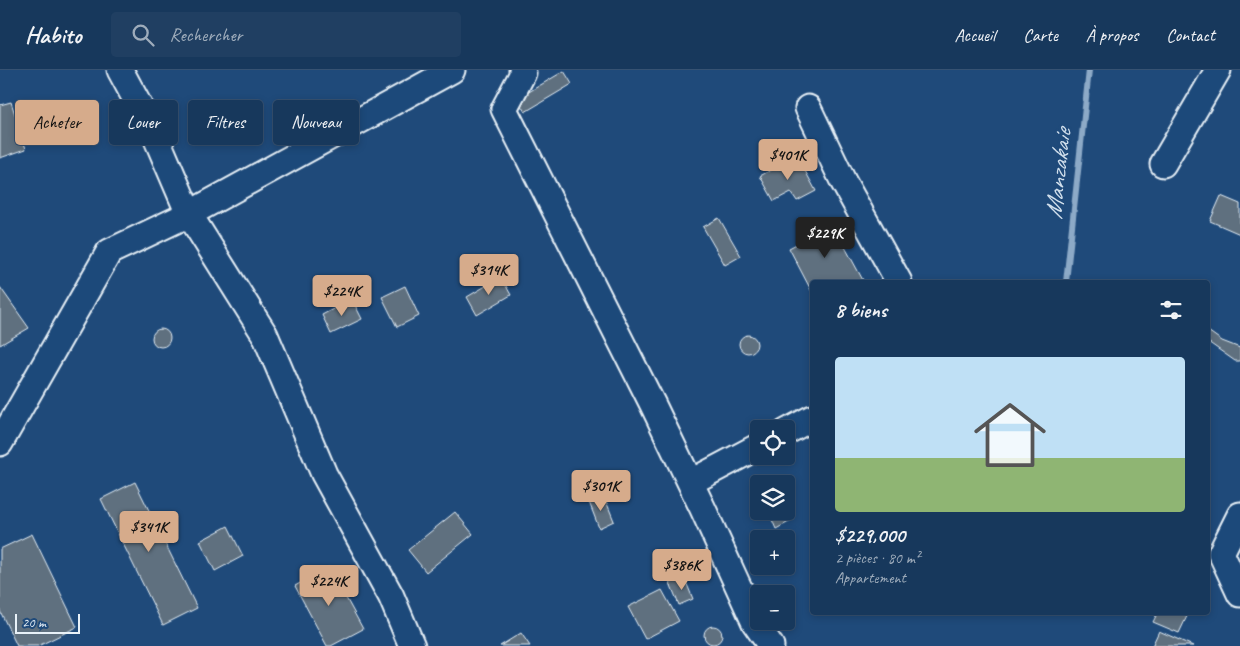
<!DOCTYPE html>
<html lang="fr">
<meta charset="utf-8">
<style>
body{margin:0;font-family:Caveat,sans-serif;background:#203f62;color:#f1f3f6;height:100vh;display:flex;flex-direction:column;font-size:19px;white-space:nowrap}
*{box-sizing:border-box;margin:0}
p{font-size:16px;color:#9eacbb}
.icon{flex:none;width:28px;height:28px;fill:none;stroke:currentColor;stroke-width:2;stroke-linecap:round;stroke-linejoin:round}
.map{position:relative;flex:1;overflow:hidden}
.details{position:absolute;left:810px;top:210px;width:400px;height:335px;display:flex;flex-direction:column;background:#17385c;border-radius:5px;box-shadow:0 2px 8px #0003,0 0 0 1px #365272}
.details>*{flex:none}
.guide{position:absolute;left:15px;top:30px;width:475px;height:45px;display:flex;gap:10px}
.controls{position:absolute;left:750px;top:350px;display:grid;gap:10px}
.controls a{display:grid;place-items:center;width:45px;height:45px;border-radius:5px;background:#17385c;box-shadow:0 2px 8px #0003,0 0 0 1px #365272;font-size:25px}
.scale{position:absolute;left:15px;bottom:12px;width:65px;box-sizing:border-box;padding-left:5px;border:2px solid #e8f1f8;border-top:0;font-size:14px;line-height:18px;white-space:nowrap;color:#e8f1f8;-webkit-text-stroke:4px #1f4a7a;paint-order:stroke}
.price{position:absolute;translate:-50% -42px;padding:0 11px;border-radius:5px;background:#d6ab8b;color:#111;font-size:16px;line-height:32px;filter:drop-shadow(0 1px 2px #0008)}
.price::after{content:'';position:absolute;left:50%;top:30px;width:15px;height:11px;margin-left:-8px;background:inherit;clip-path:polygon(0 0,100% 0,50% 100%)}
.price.active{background:#222;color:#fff}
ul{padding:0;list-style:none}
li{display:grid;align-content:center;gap:10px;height:265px;padding:0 25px}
li span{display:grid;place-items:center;height:155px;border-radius:5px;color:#555}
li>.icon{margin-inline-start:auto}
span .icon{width:90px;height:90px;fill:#fffc;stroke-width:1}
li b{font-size:21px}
h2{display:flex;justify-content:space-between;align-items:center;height:60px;padding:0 25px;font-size:21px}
.chip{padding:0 18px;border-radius:5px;background:#17385c;box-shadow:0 2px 8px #0003,0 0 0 1px #365272;font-size:18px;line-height:45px}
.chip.active{background:#d6ab8b;color:#111}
header{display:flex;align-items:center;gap:30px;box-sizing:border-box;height:70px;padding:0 25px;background:#17385c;border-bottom:1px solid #365272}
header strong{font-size:24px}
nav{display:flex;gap:28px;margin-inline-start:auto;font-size:18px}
.search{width:350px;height:45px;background:#203f62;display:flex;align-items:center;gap:12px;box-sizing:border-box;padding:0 18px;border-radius:5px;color:#9eacbb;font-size:19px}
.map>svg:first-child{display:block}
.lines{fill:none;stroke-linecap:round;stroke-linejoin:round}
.stream{stroke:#8daac7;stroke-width:6}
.building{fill:#5e707f;stroke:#e8f1f8}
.street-casing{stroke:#e8f1f8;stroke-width:29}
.street{stroke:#1f4a7a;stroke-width:25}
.labels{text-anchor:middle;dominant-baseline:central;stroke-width:5;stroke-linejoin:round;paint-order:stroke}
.water-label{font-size:25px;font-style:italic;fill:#d1dfec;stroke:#1f4a7a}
</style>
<header>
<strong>Habito</strong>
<div class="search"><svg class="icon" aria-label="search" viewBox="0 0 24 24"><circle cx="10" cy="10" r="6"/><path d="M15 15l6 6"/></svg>Rechercher</div>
<nav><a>Accueil</a><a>Carte</a><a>À propos</a><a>Contact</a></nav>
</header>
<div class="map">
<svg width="1240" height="576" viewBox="0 0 1240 576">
<rect width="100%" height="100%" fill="#1f4a7a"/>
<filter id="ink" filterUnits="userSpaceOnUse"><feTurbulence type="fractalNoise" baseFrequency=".02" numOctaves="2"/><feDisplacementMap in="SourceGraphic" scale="10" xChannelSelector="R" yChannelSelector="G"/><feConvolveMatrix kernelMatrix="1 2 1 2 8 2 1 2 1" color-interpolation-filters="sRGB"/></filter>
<g filter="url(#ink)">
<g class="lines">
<path class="stream" d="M1066 212 1089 0"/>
</g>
<g class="building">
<path d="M564 1 572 14 525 42 517 29Z"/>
<path d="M11 32 26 79 0 88V35Z"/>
<path d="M797 86 816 121 797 131 791 122 774 131 760 106Z"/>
<path d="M1221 126 1240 134V164L1210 151Z"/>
<path d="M719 148 741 186 725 195 703 157Z"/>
<path d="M833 155 864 212H812V222L789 178Z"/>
<path d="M501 207 511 225 477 245 467 227Z"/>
<path d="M405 216 419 246 397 257 382 227Z"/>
<path d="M0 217 29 258 0 275Z"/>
<path d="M352 229 362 249 331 264 322 245Z"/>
<circle cx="161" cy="268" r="9"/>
<path d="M1208 261 1222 271 1240 278V291H1235L1208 272Z"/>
<circle cx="748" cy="274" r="9"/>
<path d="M135 412 197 538 163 555 101 429Z"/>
<path d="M604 426 614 451 599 458 589 432Z"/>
<path d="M759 429V441H764L757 445 751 433Z"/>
<path d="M779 441H784L789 452 776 459 770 445Z"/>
<path d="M455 442 473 464 426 502 408 480Z"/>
<path d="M228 456 243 486 215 501 200 471Z"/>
<path d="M32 464 77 557 38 576H17L0 541V479Z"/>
<path d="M329 497 363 559 331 576H327L295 516Z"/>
<path d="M684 507 693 529 679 535 670 513Z"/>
<path d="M662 520 679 551 645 569 628 537Z"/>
<path d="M1158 542H1189L1179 563 1153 552Z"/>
<circle cx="713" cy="565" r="9"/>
<path d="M1159 561 1193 576H1152Z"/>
<path d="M521 563 530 576H500Z"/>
</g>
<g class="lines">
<g class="street-casing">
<g id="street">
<path d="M120 0 156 67 189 144 452 0"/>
<path d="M522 0 523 3 504 39 653 335 703 439 755 553 771 576"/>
<path d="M808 38 843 111 899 212"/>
<path d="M1163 94 1218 0"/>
<path d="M786 362 812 348"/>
<path d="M0 373 109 182 189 144 265 265 324 404 391 526 412 576"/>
<path d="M691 412 759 376"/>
<path d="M1240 445 1221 483 1240 524"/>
</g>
</g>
<use href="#street" class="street"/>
</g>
</g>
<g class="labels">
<g class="water-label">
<text transform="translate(1058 104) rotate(-84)">Manzakaie</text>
</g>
</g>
</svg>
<div class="controls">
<a><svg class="icon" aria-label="locate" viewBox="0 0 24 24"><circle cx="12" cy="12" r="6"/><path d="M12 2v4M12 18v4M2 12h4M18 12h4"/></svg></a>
<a><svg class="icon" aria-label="layers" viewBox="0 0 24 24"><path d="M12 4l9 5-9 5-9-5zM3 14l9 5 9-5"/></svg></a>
<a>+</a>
<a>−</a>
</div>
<div class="scale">20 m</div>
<b class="price" style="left:788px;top:111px">$401K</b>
<b class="price active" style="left:825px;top:189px">$229K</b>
<b class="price" style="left:489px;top:226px">$314K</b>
<b class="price" style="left:342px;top:247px">$224K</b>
<b class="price" style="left:601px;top:442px">$301K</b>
<b class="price" style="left:149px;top:483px">$341K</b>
<b class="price" style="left:682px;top:521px">$386K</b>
<b class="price" style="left:329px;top:537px">$224K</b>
<div class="guide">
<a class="chip active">Acheter</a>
<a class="chip">Louer</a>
<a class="chip">Filtres</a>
<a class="chip">Nouveau</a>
</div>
<section class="details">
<h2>8 biens<svg class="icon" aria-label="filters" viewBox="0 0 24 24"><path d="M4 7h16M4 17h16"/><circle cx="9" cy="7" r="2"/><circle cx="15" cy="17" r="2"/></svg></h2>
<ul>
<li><span style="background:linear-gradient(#bfe0f5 65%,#8fb573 0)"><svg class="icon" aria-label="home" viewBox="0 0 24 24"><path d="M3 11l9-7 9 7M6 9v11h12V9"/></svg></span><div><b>$229,000</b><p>2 pièces · 80 m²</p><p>Appartement</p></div></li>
</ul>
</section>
</div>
